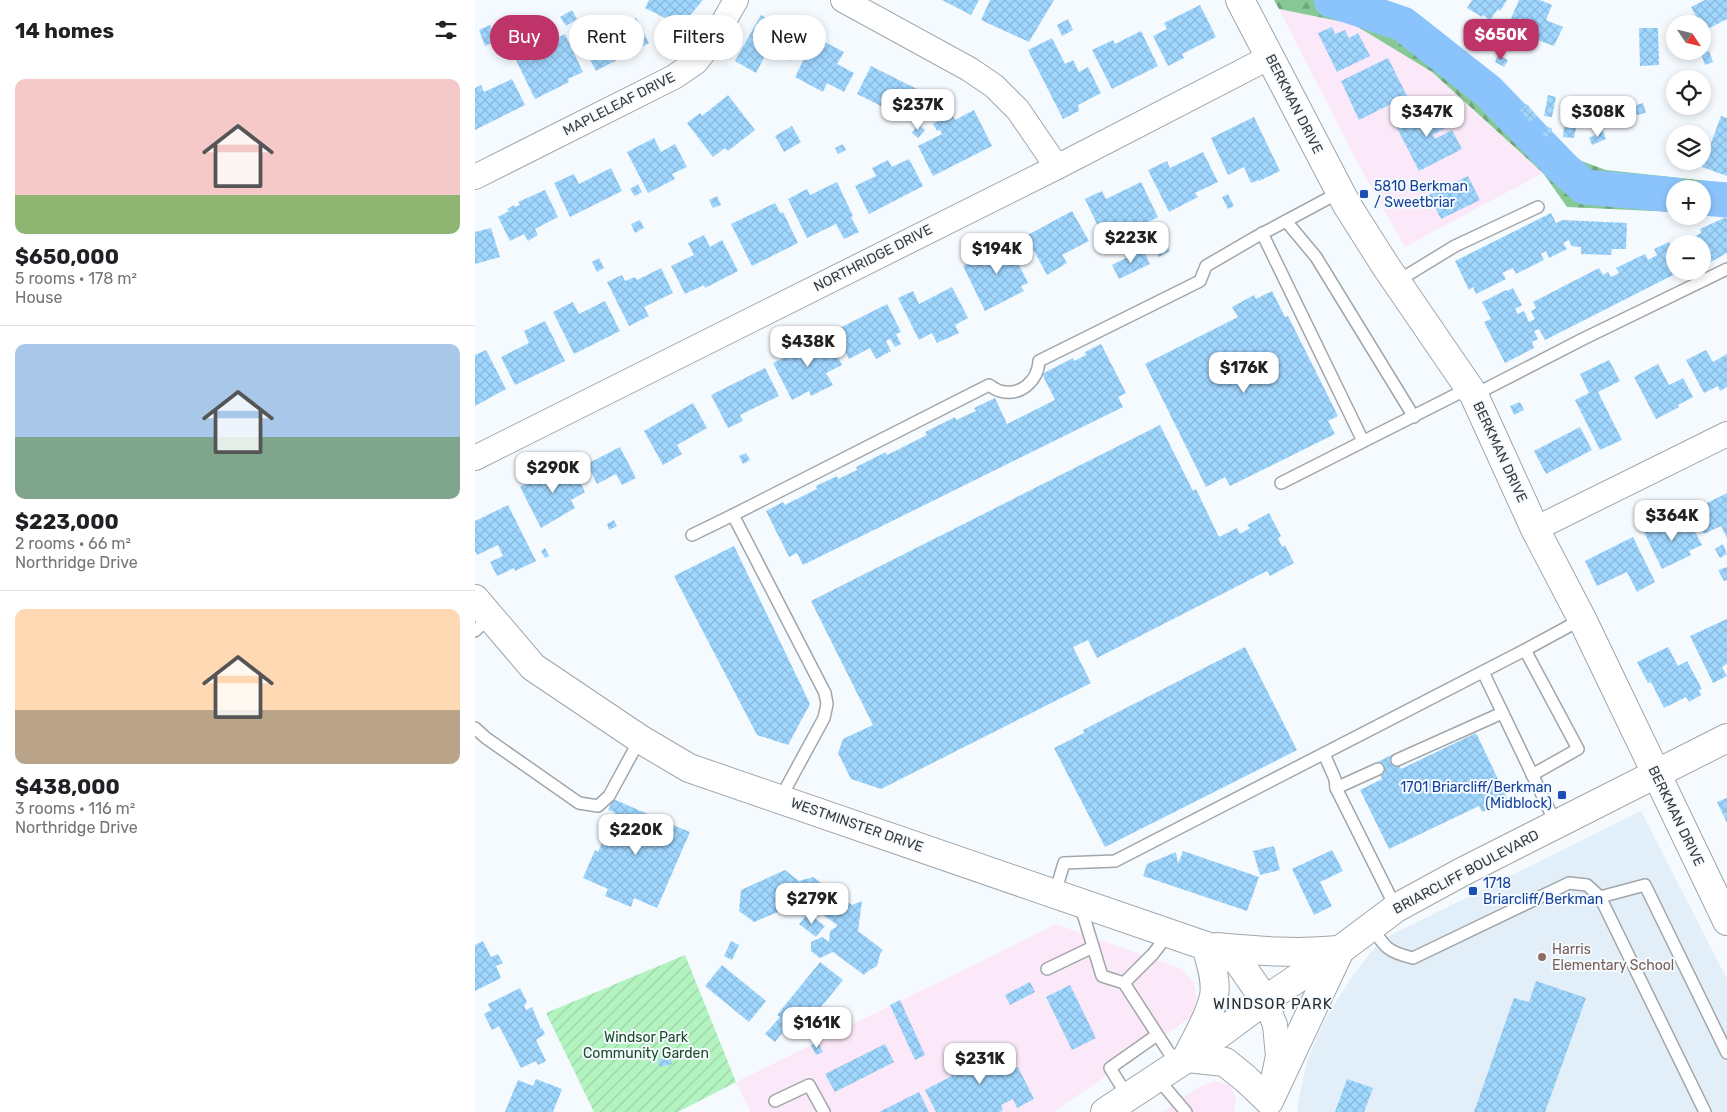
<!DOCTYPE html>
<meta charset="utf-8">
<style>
body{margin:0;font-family:Rubik,sans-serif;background:#f2f2f2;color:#202124;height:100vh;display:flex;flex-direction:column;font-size:19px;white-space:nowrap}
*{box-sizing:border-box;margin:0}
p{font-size:16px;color:#757577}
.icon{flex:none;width:28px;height:28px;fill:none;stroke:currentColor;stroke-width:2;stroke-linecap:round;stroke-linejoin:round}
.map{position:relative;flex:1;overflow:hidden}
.side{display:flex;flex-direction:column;background:#fff;width:475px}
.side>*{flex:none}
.guide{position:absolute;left:15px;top:15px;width:475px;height:45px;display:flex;gap:10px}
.needle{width:32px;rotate:125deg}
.buttons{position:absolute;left:1191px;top:15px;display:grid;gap:10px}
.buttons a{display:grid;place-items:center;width:45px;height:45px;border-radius:50%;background:#fff;box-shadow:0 2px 8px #0003;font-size:25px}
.price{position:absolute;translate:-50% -42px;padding:0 11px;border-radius:10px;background:#fff;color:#222;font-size:16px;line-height:32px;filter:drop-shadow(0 1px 2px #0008)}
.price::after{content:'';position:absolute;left:50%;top:30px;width:15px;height:11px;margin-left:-8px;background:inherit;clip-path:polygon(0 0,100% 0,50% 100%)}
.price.selected{background:#be3368;color:#fff}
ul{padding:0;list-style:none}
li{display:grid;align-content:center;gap:10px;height:265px;padding:0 15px}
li+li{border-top:1px solid #e0e0e0}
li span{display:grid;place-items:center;height:155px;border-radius:10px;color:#555}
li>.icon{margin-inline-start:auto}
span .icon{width:90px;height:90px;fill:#fffc;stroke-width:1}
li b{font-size:21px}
h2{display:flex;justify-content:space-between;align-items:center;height:60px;padding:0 15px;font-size:21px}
.pill{padding:0 18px;border-radius:22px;background:#fff;box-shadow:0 2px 8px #0003;font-size:18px;line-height:45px}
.pill.selected{background:#be3368;color:#fff}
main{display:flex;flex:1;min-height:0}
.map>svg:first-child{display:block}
.commercial{fill:#fbe9fa}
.built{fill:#e3eff8}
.forest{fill:url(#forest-firs)}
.garden{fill:url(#garden-furrows)}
.water{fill:#8bc4fc}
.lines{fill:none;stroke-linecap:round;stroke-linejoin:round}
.river{stroke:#8bc4fc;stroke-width:35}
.building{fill:url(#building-cross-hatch)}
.lane-casing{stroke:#a1a6aa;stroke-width:14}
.street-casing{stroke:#a1a6aa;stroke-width:26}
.secondary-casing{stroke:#a1a6aa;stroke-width:30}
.lane{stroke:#fff;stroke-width:11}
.street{stroke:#fff;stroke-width:24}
.secondary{stroke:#fff;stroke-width:28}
.transit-dot{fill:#1a4fb4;stroke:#f5faff;stroke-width:2}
.education-dot{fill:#8d6e63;stroke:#f5faff;stroke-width:2}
.labels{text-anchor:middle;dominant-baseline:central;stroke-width:4;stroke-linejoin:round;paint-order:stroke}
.street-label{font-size:14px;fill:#3b3d3f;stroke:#f5faff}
.transit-label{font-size:14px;fill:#164399;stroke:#f5faff;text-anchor:start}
.education-label{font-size:14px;fill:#785e54;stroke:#f5faff;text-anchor:start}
.park-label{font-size:14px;fill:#1b4b29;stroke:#f5faff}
.neighbourhood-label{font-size:15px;letter-spacing:1px;fill:#282c2f;stroke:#f5faff}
</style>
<main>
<section class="side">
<h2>14 homes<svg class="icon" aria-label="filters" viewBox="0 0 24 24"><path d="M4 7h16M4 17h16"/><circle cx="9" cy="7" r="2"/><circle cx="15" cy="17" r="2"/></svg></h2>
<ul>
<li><span style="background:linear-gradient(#f6c9c9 75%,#8fb573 0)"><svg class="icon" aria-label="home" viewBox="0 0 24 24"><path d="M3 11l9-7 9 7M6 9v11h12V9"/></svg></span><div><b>$650,000</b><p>5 rooms · 178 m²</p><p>House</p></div></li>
<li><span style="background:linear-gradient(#a9c7e8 60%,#7fa58c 0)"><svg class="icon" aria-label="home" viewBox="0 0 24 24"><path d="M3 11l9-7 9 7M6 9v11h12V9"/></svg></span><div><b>$223,000</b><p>2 rooms · 66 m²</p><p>Northridge Drive</p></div></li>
<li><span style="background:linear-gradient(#ffd9b3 65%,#b9a48a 0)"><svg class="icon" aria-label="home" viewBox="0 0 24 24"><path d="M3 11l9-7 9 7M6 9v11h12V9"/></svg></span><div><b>$438,000</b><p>3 rooms · 116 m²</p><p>Northridge Drive</p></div></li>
</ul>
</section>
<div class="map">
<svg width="1252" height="1112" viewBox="0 0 1252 1112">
<defs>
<pattern id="forest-firs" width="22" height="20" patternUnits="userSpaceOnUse" patternTransform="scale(1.25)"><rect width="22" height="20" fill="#87c996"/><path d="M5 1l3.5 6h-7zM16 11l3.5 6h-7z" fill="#70a47c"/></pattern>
<pattern id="garden-furrows" width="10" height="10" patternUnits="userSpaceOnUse" patternTransform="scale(1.25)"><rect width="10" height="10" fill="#b3f3c0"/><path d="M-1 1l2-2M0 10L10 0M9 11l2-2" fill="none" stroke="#9bd1a6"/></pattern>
<pattern id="building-cross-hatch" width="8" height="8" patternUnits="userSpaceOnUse" patternTransform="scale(1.25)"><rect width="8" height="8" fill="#a0d7ff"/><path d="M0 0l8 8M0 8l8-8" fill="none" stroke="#8bb9dc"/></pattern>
</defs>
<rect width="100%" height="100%" fill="#f5faff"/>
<g class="commercial">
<path d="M804 9 878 24 957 72 1068 173 930 247 880 158Z"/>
<path d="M581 924 707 969 719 983 722 998 716 1017 579 1112H276L261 1082Z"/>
<path d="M739 1081 754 1085 761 1097 759 1112H688L722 1088Z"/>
</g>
<path class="built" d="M1166 811 1252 979V1112H823V1103L832 1061 849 1021 878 975 906 940Z"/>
<path class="forest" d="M799 0H901L936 10 1008 72 1090 155 1131 170 1252 183V214L1228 213V189H1200V212L1092 207 1068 173 957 72 878 24 804 9Z"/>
<path class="garden" d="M210 955 261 1082 203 1112H119L71 1013Z"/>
<path class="water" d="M71 24 78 27 80 31 78 38 57 47 53 48 48 45 46 36C50 28 62 25 71 24Z"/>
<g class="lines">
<g class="river">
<path d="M856 0 928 24 1013 91 1089 169 1110 187 1200 195"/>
<path d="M1228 198 1252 200"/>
</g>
</g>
<g class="building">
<path d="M174 0H228L206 26 170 8Z"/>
<path d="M467 0H504L496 15Z"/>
<path d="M515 0H579L554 42 506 20Z"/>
<path d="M997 0H1032L1025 11 1023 9 1015 20 1008 15 1007 17 992 8Z"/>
<path d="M1044 0H1065L1077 5 1071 20 1088 27 1079 46 1063 40 1059 50 1028 37Z"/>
<path d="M1230 0H1252V19L1229 31 1228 24H1225L1216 7Z"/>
<path d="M725 5 741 37 707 54 709 58 693 66 678 36 692 29 689 23Z"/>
<path d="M97 10 102 19 91 26 85 17Z"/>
<path d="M286 15 298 22 300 19 320 30 317 34 328 40 316 61 301 53 298 58 291 54 281 73 260 61Z"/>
<path d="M161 18 174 43 121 71 108 46Z"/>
<path d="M593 19 598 30 587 36 582 25Z"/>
<path d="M30 22 35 33 26 37 22 26Z"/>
<path d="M15 25 22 41 10 46 4 30Z"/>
<path d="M857 27 860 34 870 30 874 38 883 33 895 56 862 72 843 33Z"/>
<path d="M1164 28H1183L1184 65 1165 66Z"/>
<path d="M666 31 683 66 637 89 617 50 638 40 640 44Z"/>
<path d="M90 34 108 72 93 79 94 82 60 99 40 58Z"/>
<path d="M340 37 369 52 362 64 379 73 369 92 352 83 348 92 320 77Z"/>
<path d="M577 38 590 64 598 60 604 72 613 67 626 93 603 105 604 111 588 119 553 50Z"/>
<path d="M1234 51 1238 62 1230 65 1226 54Z"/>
<path d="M1023 55 1033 60 1029 67 1020 62Z"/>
<path d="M913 58 932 96 884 120 866 81Z"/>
<path d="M396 66 452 94 438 122 382 94Z"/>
<path d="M37 79 50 105 0 130V88L6 85 9 92Z"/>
<path d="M253 95 280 130 253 151 250 148 238 157 212 123 225 113 227 116Z"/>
<path d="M1073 95 1081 97 1077 117 1069 116Z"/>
<path d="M1168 103 1171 113 1161 115 1159 106Z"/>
<path d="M958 104 970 128 958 135 960 139 977 130 987 149 944 171 920 124Z"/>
<path d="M1052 104 1062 116 1055 122 1045 110Z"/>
<path d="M499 110 517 146 458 176 443 146 467 134 465 130 462 131 458 124 477 114 480 120Z"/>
<path d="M1246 116 1252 118V176L1227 167Z"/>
<path d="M779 117 805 171 784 181 783 180 776 183 769 167 753 175 736 138Z"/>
<path d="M443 125 450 130 443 138 437 133Z"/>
<path d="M317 126 326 142 309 152 300 136Z"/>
<path d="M1070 127 1077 128 1075 137 1068 136Z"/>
<path d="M1089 127 1101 128 1099 138 1088 137Z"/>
<path d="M1128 131 1131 139 1117 145 1114 138Z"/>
<path d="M179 138 186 152 200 144 212 167 197 174 200 179 173 193 152 152Z"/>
<path d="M368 144 371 150 363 154 360 148Z"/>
<path d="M728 152 743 182 720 193 723 197 694 212 673 170 692 161 695 168Z"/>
<path d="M434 159 448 186 394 214 380 186 401 176 397 168 413 160 417 167Z"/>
<path d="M136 168 147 191 95 217 79 183 99 174 104 184Z"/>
<path d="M993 176 1005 200 966 219 954 195Z"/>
<path d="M362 182 378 216 376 217 384 232 369 239 361 224 332 238 313 199 332 189 335 195Z"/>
<path d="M666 182 683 217 631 243 610 199 627 191 631 199Z"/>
<path d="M163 184 167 192 160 196 155 189Z"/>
<path d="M70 190 83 217 60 229 63 235 53 241 49 234 35 241 23 217 34 211 32 209 39 205 40 207 45 205 43 202Z"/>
<path d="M753 194 759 206 753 209 747 197Z"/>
<path d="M242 196 246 205 238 208 234 200Z"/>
<path d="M300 203 306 214 308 212 323 243 277 266 256 224Z"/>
<path d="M597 211 614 241 587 255 592 263 572 275 551 236Z"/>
<path d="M1076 213 1081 223 1087 220 1152 223 1151 249H1137L1136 255 1106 254V247L1096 246 1094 240 1088 243 1092 249 1074 258 1071 251 1066 254 1069 260 1041 274 1038 268 1027 273 1031 279 1001 294 998 287 994 290 980 261Z"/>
<path d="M1251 217 1252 220V253L1232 264 1230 259 1228 260V244H1206L1226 233 1225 229Z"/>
<path d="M165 220 169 228 160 233 156 224Z"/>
<path d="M16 228 25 257 0 264V232Z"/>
<path d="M229 235 235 247 247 240 263 271 230 288 229 285 210 294 196 266 219 255 213 243Z"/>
<path d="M529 235 553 283 546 286 549 291 510 311 488 266 503 259 506 265 518 259 511 244Z"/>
<path d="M1194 242 1197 248 1200 247V271H1206L1070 340 1064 329 1059 331 1063 339 1057 342 1059 348 1030 363 1009 322 1016 319 1007 302 1031 290 1032 291 1038 288 1047 305 1040 309 1043 314 1049 311 1054 322 1060 319 1056 311 1061 308 1058 302 1124 268 1128 275 1133 272 1136 277 1144 273 1141 268 1170 254 1173 260 1182 255 1179 249Z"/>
<path d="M691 244 695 251 684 257 680 249Z"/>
<path d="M668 249 675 264 644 279 637 265Z"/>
<path d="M124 258 129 268 122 272 117 262Z"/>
<path d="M186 268 198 293 169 307 174 316 154 326 132 282 147 275 150 281 160 277 162 280Z"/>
<path d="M477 287 493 318 480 325 484 333 462 343 457 333 444 340 423 298 438 291 444 304Z"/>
<path d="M797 291 810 317 813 316 863 416 853 421 860 434 755 486 750 477 731 487 670 364 763 317 757 307 779 295 781 299Z"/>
<path d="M130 301 145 331 99 354 78 312 98 302 104 314Z"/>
<path d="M412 304 426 332 421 334 426 344 420 347 415 339 411 341 416 351 401 359 395 348 374 359 359 331Z"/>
<path d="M70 321 90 361 40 385 26 357 54 343 49 331Z"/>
<path d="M353 336 367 365 351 373 358 385 336 396 334 391 317 400 298 363 315 355 313 351 331 342 333 346Z"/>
<path d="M626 344 651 393 643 397 648 407 328 565 322 553 314 557 291 511 308 502 310 505 342 489 341 486 362 476 363 479 382 470 381 467 411 452 412 455 452 435 450 432 480 417 481 420 501 411 499 408 520 398 532 424 580 400 567 374 598 358 599 361 611 355 610 352Z"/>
<path d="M11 350 31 389 0 406V355Z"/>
<path d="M1231 350 1238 362 1252 354V387L1245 391 1243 386 1229 393 1211 360Z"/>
<path d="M1134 360 1145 381 1123 392 1147 440 1125 450 1100 400 1114 393 1105 374Z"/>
<path d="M1183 364 1194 385 1208 378 1218 397 1203 405 1204 407 1181 419 1159 377Z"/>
<path d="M290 368 304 396 265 415 268 421 253 428 236 395Z"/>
<path d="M1045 402 1049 410 1039 415 1035 406Z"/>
<path d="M218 403 232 428 202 445 207 454 188 465 169 431Z"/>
<path d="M685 425 718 491 721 489 744 537 762 528 765 534 775 528 772 525 794 513 806 536 803 538 807 547 810 545 819 563 795 576 792 571 622 658 613 640 598 647 616 683 406 789 376 779 363 753 368 739 398 725 336 601Z"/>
<path d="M1105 427 1117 450 1071 474 1059 451Z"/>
<path d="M145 447 161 478 147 485 141 474 122 484 112 464Z"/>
<path d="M271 453 275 460 268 464 264 456Z"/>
<path d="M95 462 110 492 96 500 100 508 66 528 45 487Z"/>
<path d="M1252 493V538L1246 526 1229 534 1218 510Z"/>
<path d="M33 505 61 561 40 571 39 568 22 576 15 562 28 556 23 545 2 555 0 551V521Z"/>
<path d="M1193 517 1200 530 1215 522 1227 545 1214 551 1216 555 1187 569 1168 530Z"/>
<path d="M139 520 142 526 134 530 132 524Z"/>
<path d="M1158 537 1180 582 1162 592 1152 572 1122 586 1110 561Z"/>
<path d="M1248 544 1252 554 1245 558 1240 549Z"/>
<path d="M259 546 335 704 313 745 282 735 199 576Z"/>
<path d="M70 548 74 556 70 558 66 551Z"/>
<path d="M1252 567V580L1249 581 1243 570Z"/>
<path d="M1252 619V664L1247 667 1252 676 1238 683 1215 636Z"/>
<path d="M770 647 822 750 630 847 579 748 609 733 608 730Z"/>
<path d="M1193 647 1203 666 1212 661 1227 689 1224 690 1226 695 1219 699 1214 702 1211 697 1189 708 1176 682 1173 683 1162 662Z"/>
<path d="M1001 733 1033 800 1007 812 1004 806 914 849 885 790 907 779 900 763 919 754 926 769Z"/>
<path d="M1252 798V823L1242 802Z"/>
<path d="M138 799 180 817 182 815 194 820 193 823 215 832 182 908 159 898 156 907 130 896 133 889 108 878 120 850 123 852 140 812 133 810Z"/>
<path d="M799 846 805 870 785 875 778 851Z"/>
<path d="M857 850 868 871 845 882 857 906 839 915 817 869Z"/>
<path d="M708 851 784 877 772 911 668 876 672 864 701 852 703 864Z"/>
<path d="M310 870 324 881 338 877 377 905 387 901 383 931 408 950 405 954 402 966 393 971 389 975 358 952 345 958 336 951V942L347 937 354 942 355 931 361 927 362 925 329 901 279 922 264 911 266 890Z"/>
<path d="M333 913 350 926 341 937 324 924Z"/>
<path d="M8 941 16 957 23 954 28 963 21 966 26 978 0 991V945Z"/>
<path d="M256 941 264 945 257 960 249 956Z"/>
<path d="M345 962 368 980 325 1033 321 1029 315 1037 308 1032 300 1042 290 1034 305 1017 302 1015Z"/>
<path d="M247 965 291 1001 274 1022 230 986Z"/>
<path d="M1061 981 1111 998 1070 1112H999L1039 998 1054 1002Z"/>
<path d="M555 982 560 992 535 1005 530 995Z"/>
<path d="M595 985 621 1038 597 1050 571 997Z"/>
<path d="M45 988 52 1002 49 1005 51 1010 57 1007 66 1029 67 1028 70 1034 61 1040 71 1061 63 1065 61 1061 46 1068 24 1026 17 1030 9 1014 16 1010 13 1004Z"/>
<path d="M425 1000 450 1055 440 1060 415 1005Z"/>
<path d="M343 1042 348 1052 341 1055 336 1045Z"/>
<path d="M410 1044 419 1062 360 1092 350 1074Z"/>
<path d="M523 1045 528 1054 531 1052 539 1069 543 1067 559 1099 542 1108 538 1099 526 1105 528 1110 525 1112H461L450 1090 477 1076 471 1065 497 1051 503 1063 516 1056 513 1049Z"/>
<path d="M195 1056 197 1064 185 1067 183 1060Z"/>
<path d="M61 1079 87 1089 78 1112H30L43 1080 58 1086Z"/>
<path d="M872 1079 898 1088 889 1112H860Z"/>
<path d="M444 1092 454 1112H404Z"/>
</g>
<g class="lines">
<g class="lane-casing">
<g id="lane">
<path d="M811 221 841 257 939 417"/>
<path d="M787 233 888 441"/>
<path d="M921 282 980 246 1063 207"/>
<path d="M999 395 1108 339 1252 269"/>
<path d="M806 483 994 388"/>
<path d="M217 535 258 515"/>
<path d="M0 631 15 617"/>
<path d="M1050 650 1103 749 1057 775"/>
<path d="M1008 672 1081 824"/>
<path d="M0 728 11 738 104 803 123 806 134 796 165 739"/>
<path d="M849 754 860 779 861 788 921 908"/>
<path d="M922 760 1027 713"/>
<path d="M861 788 903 769"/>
<path d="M305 799 349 718 352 704 350 693 258 515 514 385C517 387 521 390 525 391 546 397 563 380 564 361L725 281 731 266 779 238 865 192"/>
<path d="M580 893 589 863 640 861 1050 650 1107 619"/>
<path d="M1125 897 1170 885 1252 1053"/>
<path d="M605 904 627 976 649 983 678 954 694 933"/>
<path d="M896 926C910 948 913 952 938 958L1094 883 1112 885 1125 897 1230 1112"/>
<path d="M572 969 618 947"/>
<path d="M649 983 702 1065"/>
<path d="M682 1078 711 1112"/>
<path d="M653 1097 635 1068 682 1035"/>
<path d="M300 1101 334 1085 349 1112"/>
</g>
</g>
<g class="street-casing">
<g id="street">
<path d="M368 0 494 69 519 86 543 110 582 167"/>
<path d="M0 177 199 77 221 62 237 42 261 0"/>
<path d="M0 458 582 167 795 57"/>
<path d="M1060 529 1252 434"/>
<path d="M790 1000 800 1025 803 1056 797 1084"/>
</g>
</g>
<g class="secondary-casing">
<g id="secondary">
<path d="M765 0 872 205 910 265 999 395 1060 529 1107 619 1252 921"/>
<path d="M0 599 58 667 165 739 214 768 731 946 763 961 790 1000"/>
<path d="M742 947C783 951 823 954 864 950"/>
<path d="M714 1053C723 1035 735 1016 739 996 742 980 735 961 731 946"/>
<path d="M712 1058 750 1062 771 1079 794 1101 865 950"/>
<path d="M630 1112 712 1058 790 1000 865 950 921 908 987 872 1252 738"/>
</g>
</g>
<use href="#lane" class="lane"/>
<use href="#street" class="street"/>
<use href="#secondary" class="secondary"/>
</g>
<g class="transit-dot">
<rect x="884" y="189" width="10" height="10" rx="2.5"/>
<rect x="1082" y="790" width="10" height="10" rx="2.5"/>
<rect x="993" y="886" width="10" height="10" rx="2.5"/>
</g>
<circle class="education-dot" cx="1067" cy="957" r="5"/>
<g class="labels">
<g class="street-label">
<text transform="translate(144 104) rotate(-27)">MAPLELEAF DRIVE</text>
<text transform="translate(819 104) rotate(63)">BERKMAN DRIVE</text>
<text transform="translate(398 258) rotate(-27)">NORTHRIDGE DRIVE</text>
<text transform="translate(1025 452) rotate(65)">BERKMAN DRIVE</text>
<text transform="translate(1201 816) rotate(64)">BERKMAN DRIVE</text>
<text transform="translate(382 825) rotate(19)">WESTMINSTER DRIVE</text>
<text transform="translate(991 872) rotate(-28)">BRIARCLIFF BOULEVARD</text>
</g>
<g class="transit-label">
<text x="899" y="186">5810 Berkman<tspan x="899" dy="16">/ Sweetbriar</tspan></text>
<text x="1077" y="787" text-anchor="end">1701 Briarcliff/Berkman<tspan x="1077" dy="16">(Midblock)</tspan></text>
<text x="1008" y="883">1718<tspan x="1008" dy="16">Briarcliff/Berkman</tspan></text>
</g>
<g class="education-label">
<text x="1077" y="949">Harris<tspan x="1077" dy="16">Elementary School</tspan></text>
</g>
<g class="park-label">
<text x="171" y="1037">Windsor Park<tspan x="171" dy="16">Community Garden</tspan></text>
</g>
<g class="neighbourhood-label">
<text x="798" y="1004">WINDSOR PARK</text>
</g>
</g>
</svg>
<div class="buttons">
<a><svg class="needle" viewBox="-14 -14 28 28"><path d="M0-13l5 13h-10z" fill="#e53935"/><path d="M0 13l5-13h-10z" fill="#757577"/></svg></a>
<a><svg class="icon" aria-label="locate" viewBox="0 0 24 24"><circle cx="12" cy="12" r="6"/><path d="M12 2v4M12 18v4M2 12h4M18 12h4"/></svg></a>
<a><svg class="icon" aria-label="layers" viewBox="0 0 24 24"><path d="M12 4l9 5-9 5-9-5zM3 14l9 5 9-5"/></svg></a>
<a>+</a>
<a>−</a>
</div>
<b class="price selected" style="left:1026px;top:61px">$650K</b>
<b class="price" style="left:443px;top:131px">$237K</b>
<b class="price" style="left:952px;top:138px">$347K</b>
<b class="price" style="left:1123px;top:138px">$308K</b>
<b class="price" style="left:656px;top:264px">$223K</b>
<b class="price" style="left:522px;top:275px">$194K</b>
<b class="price" style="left:333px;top:368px">$438K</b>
<b class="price" style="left:769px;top:394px">$176K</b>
<b class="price" style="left:78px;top:494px">$290K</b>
<b class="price" style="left:1197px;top:542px">$364K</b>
<b class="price" style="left:161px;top:856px">$220K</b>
<b class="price" style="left:337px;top:925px">$279K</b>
<b class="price" style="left:342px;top:1049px">$161K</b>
<b class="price" style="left:505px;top:1085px">$231K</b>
<div class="guide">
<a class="pill selected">Buy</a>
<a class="pill">Rent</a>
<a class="pill">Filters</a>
<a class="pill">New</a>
</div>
</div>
</main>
